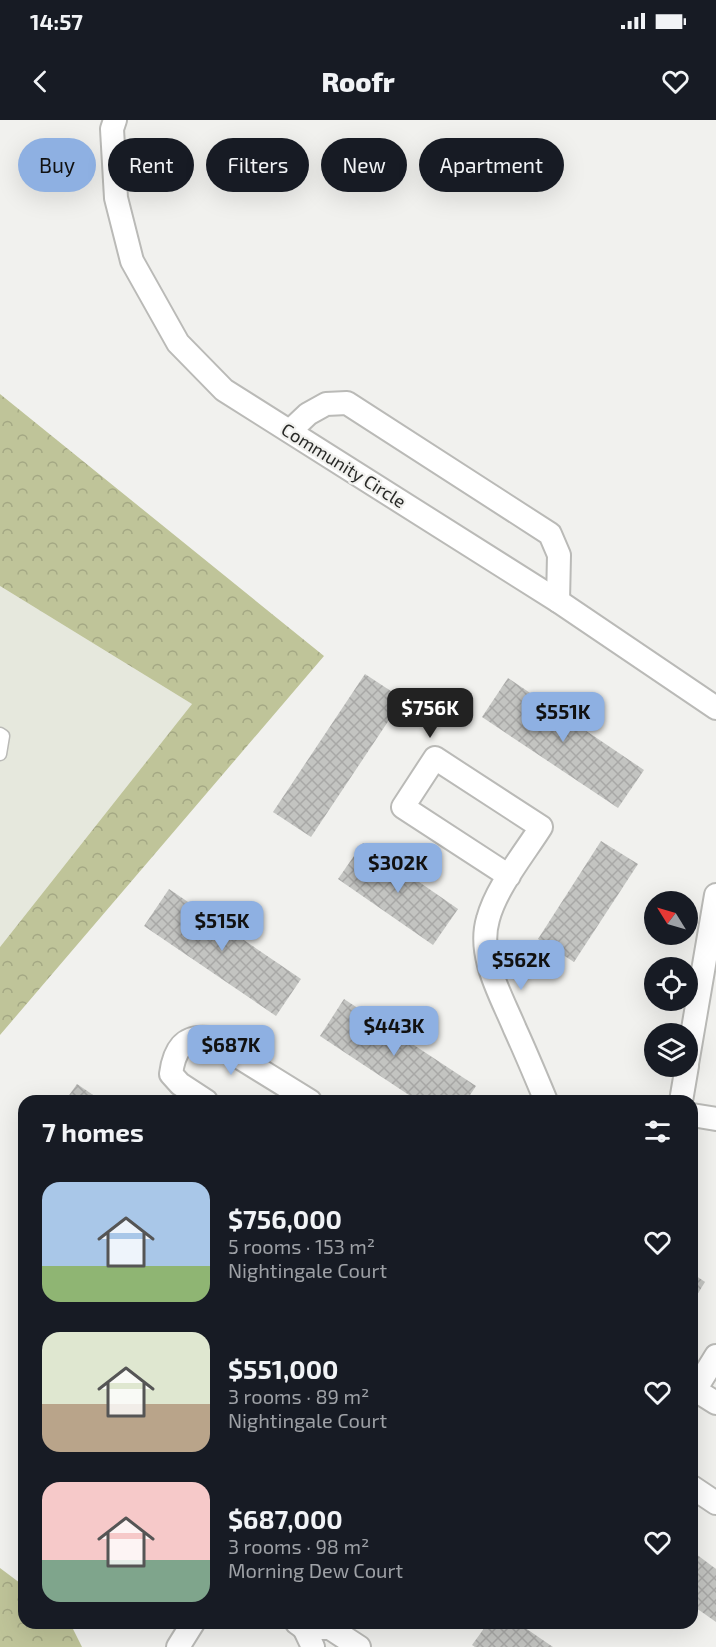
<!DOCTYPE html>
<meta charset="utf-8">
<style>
body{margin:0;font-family:"Exo 2",sans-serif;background:#20242c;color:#f1f3f6;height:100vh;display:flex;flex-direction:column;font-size:22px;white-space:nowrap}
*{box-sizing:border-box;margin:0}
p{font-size:20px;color:#9ea1a6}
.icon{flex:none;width:33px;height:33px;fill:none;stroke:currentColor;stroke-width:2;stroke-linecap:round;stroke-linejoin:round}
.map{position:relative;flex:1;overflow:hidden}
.side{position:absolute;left:18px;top:975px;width:680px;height:534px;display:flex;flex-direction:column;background:#171b24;border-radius:18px;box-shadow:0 6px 24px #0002}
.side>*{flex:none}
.banner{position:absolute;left:18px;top:18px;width:681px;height:54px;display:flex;gap:12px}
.needle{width:39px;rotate:307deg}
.fabs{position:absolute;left:644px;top:771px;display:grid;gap:12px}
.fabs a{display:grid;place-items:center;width:54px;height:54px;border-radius:50%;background:#171b24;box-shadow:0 6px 24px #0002;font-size:30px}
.price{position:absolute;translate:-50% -51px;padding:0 14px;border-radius:12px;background:#8eb0e2;color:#111;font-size:20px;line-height:39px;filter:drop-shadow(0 2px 3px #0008)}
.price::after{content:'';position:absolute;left:50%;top:36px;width:18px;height:14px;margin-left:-9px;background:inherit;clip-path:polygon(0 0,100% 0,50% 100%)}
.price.active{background:#222;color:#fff}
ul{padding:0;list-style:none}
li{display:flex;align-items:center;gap:18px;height:150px;padding:0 24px}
li span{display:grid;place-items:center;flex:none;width:168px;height:120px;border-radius:18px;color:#555}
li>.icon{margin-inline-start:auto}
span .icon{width:72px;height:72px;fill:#fffc;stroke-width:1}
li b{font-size:26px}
h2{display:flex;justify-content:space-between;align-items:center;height:72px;padding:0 24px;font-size:26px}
.chip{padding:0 21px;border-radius:27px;background:#171b24;box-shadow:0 6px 24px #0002;font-size:21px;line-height:54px}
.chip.active{background:#8eb0e2;color:#111}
.status{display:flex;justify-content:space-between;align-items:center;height:42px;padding:0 30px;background:#171b24;direction:ltr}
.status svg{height:16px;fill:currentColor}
header{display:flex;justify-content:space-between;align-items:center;height:78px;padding:0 24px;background:#171b24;font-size:27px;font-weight:800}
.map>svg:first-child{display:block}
.built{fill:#e6e8dd}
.forest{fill:url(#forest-crowns)}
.building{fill:url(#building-cross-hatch)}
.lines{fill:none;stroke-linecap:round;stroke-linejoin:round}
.lane-casing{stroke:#babab7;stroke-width:15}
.street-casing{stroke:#babab7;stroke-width:26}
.lane{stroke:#fff;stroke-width:12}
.street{stroke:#fff;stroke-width:22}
.labels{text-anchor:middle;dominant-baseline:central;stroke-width:4.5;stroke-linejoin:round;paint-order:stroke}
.street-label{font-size:18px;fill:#282927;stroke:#f1f1ee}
</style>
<div class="status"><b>14:57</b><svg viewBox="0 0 49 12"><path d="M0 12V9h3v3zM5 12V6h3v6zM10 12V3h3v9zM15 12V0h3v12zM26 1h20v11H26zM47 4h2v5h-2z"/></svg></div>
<header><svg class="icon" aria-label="back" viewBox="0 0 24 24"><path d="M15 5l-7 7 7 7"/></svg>Roofr<svg class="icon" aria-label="heart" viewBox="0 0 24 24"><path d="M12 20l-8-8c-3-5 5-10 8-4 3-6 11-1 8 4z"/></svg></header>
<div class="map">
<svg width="716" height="1527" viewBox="0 0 716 1527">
<defs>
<pattern id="forest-crowns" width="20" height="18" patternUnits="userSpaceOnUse" patternTransform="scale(1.5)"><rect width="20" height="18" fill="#bfc499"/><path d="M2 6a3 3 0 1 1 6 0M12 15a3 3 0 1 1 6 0" fill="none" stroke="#a4a884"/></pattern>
<pattern id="building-cross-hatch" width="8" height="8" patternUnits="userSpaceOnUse" patternTransform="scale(1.5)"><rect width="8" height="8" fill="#c3c4c1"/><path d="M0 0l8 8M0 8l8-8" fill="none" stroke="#a8a8a6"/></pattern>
</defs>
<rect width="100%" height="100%" fill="#f1f1ee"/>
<path class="built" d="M0 466 192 584 0 827Z"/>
<g class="forest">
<path d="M0 274 324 536 0 915V827L192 584 0 466Z"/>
<path d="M0 1448 24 1466V1503H70L82 1527H0Z"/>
</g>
<g class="building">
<path d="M365 554 403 579 311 717 273 692Z"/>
<path d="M508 558 644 650 618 688 482 597Z"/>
<path d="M601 721 638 744 574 842 538 819Z"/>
<path d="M363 723 458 789 433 825 338 759Z"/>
<path d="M169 769 301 859 276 896 144 806Z"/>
<path d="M344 879 476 966 466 981H418L320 916Z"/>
<path d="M77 964 102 981H65Z"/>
<path d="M692 1153 705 1162 692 1183Z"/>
<path d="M692 1431 716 1449V1502L692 1485Z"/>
<path d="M488 1503H518L553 1527H475L472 1525Z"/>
</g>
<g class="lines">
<g class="lane-casing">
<path id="lane" d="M0 614 3 616 0 634"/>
</g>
<g class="street-casing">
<g id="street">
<path d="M115 0 112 9 116 78 132 141 178 223 224 270 558 481 716 588"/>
<path d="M290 311 308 294 326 284 347 283 550 414 559 435 558 481"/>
<path d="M509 756 403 687 435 638 541 707C524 734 496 768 488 799 477 836 501 875 515 909 526 933 536 957 546 981"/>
<path d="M687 944 716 775"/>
<path d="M206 981 180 964 171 954C174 931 183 915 208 918L310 981"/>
<path d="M681 981 687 946"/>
<path d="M692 995 716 999"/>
<path d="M692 1268 716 1283"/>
<path d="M695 1270 716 1236"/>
<path d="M692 1367 716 1383"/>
<path d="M297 1503 304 1508H330L359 1527"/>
<path d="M304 1508 313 1527"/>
<path d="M178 1527 193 1503"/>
</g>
</g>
<use href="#lane" class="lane"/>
<use href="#street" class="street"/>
</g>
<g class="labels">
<g class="street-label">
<text transform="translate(344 345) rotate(32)">Community Circle</text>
</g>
</g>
</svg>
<div class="fabs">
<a><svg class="needle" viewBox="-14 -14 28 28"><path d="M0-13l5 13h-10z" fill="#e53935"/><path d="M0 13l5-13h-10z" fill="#9ea1a6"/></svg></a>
<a><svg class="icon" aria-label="locate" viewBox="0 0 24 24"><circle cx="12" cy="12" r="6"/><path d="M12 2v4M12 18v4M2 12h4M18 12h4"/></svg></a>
<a><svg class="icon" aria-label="layers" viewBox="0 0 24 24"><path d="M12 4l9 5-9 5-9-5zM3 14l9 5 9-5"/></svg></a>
</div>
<b class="price active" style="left:430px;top:619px">$756K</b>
<b class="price" style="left:563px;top:623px">$551K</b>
<b class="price" style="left:398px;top:774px">$302K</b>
<b class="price" style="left:222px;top:832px">$515K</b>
<b class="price" style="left:521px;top:871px">$562K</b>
<b class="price" style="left:394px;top:937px">$443K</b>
<b class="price" style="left:231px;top:956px">$687K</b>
<div class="banner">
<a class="chip active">Buy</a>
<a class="chip">Rent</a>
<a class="chip">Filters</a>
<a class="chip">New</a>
<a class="chip">Apartment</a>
</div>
<section class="side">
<h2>7 homes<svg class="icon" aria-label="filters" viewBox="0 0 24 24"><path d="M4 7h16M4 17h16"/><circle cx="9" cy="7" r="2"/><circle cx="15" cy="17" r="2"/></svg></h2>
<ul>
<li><span style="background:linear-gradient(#a9c7e8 70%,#8fb573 0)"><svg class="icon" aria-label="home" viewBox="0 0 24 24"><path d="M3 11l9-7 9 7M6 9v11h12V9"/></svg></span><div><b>$756,000</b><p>5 rooms · 153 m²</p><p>Nightingale Court</p></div><svg class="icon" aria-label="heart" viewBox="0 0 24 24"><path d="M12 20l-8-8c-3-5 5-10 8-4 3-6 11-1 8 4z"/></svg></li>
<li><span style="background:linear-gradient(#dfe7d0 60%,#b9a48a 0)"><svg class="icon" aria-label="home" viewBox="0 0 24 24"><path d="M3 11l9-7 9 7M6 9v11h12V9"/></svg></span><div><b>$551,000</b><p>3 rooms · 89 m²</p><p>Nightingale Court</p></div><svg class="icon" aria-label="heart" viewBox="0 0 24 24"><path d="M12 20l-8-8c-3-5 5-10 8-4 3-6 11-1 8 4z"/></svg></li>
<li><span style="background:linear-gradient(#f6c9c9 65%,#7fa58c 0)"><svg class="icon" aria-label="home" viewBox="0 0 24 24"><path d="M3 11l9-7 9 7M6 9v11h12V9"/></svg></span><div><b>$687,000</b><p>3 rooms · 98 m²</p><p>Morning Dew Court</p></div><svg class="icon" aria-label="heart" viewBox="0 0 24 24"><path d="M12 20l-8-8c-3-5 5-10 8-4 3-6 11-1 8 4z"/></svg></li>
</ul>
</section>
</div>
